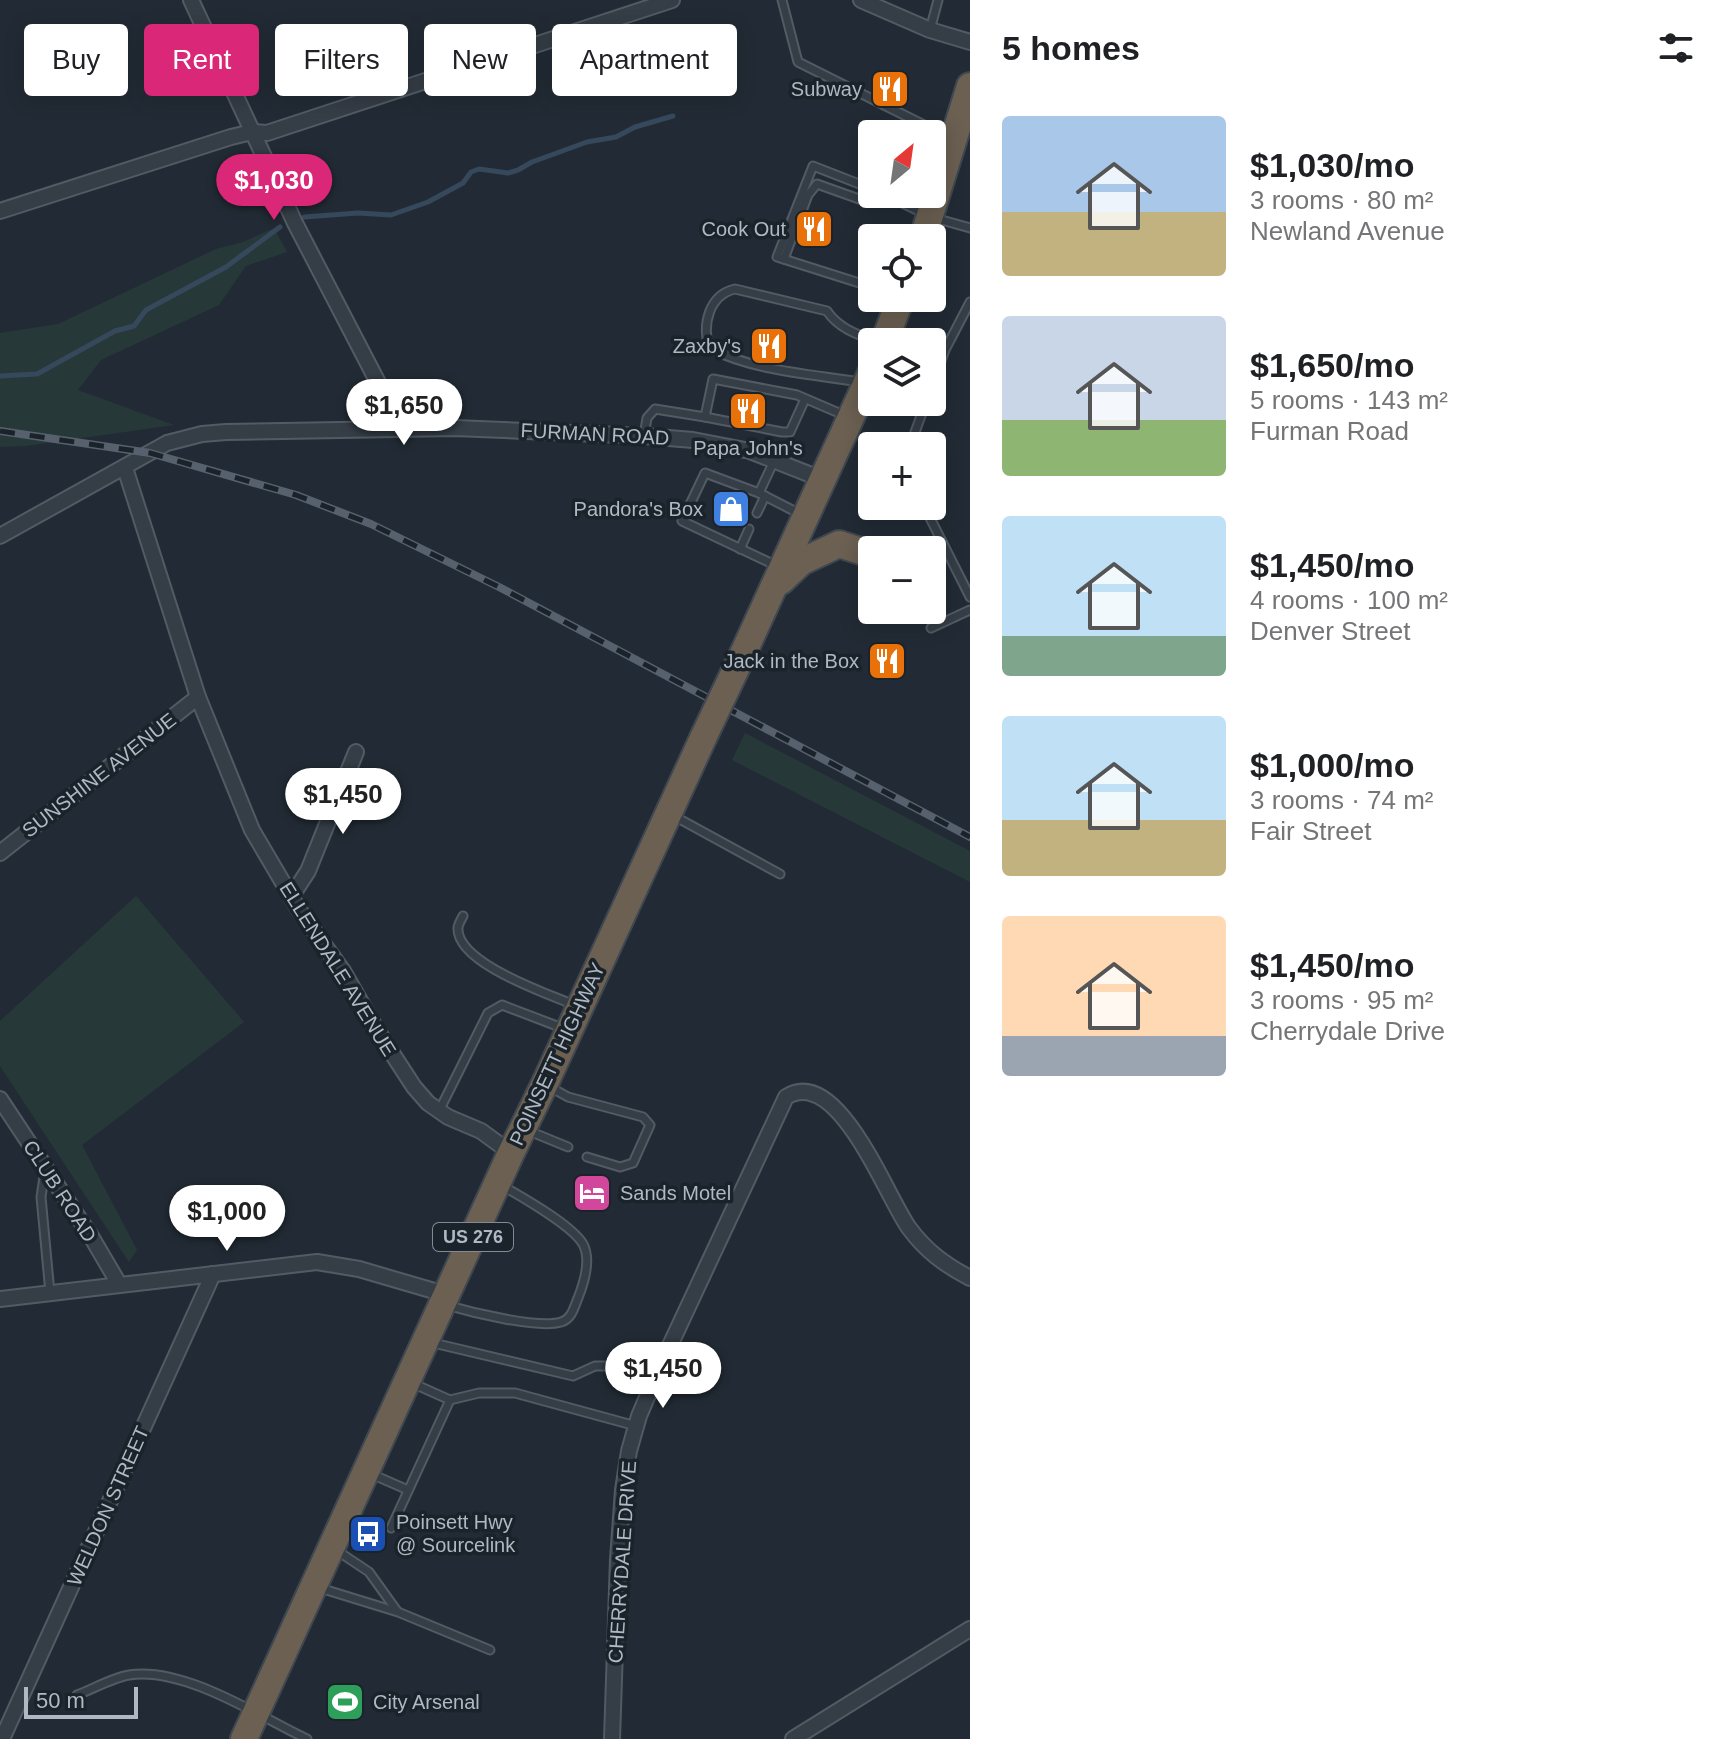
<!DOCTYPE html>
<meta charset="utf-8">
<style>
body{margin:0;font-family:Helvetica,sans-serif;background:#f2f2f2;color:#202124;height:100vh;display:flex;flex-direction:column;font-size:30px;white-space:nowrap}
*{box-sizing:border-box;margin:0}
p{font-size:26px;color:#757577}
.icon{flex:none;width:44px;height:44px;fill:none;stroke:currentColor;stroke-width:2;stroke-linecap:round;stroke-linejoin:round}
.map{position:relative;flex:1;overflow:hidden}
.drawer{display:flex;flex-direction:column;background:#fff;width:760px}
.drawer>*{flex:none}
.guide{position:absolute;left:24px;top:24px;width:760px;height:72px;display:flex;gap:16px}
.needle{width:52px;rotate:29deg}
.buttons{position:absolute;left:858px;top:120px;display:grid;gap:16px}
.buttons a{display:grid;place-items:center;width:88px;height:88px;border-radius:8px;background:#fff;box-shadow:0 4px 20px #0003;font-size:40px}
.scale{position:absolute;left:24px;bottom:20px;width:114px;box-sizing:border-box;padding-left:8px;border:4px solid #afb8c3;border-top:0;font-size:22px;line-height:28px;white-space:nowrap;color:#afb8c3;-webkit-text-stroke:6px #1a222a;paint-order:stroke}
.price{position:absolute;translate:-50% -68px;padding:0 18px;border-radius:28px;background:#fff;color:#222;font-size:26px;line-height:52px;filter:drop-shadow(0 2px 4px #0008)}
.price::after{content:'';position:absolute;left:50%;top:48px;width:24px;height:18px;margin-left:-12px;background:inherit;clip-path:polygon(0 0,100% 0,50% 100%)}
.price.current{background:#db2777;color:#fff}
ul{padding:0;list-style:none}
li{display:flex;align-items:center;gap:24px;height:200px;padding:0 32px}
li span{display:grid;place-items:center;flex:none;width:224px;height:160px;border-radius:8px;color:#555}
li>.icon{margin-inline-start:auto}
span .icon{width:96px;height:96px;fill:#fffc;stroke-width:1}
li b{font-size:34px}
h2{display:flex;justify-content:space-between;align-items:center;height:96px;padding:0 32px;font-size:34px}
.pill{padding:0 28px;border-radius:8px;background:#fff;box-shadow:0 4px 20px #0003;font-size:28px;line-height:72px}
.pill.current{background:#db2777;color:#fff}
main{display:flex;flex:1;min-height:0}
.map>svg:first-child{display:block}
.green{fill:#263938}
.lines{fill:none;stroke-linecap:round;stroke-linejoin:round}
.stream{stroke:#36485b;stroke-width:5}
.lane-casing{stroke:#525b64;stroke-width:11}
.street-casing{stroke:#525b64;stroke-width:18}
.highway-casing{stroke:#3f4851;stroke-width:30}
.lane{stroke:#353d46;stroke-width:7}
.street{stroke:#353d46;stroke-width:14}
.highway{stroke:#6b6052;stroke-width:26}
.rail-casing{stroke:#57616d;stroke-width:8}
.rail{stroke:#1a222a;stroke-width:5;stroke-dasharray:15;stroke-linecap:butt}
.highway-bridge-casing{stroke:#3f4851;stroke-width:30;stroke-linecap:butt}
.highway-bridge{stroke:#6b6052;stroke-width:26}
.labels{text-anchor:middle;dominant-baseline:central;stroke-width:7;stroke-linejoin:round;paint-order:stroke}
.shield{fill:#1a222a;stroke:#828b95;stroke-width:2}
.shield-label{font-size:18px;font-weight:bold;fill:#afb8c3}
.poi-label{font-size:20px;fill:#afb8c3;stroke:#1a222a;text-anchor:end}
.street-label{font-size:20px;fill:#afb8c3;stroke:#1a222a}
</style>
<main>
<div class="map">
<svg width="970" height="1739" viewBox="0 0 970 1739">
<rect width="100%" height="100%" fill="#222b35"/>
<g class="green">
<path d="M274 228 287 252 246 266 219 305 101 360 78 390 174 425 26 446 0 447V333L58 324 216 249 243 242Z"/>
<path d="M745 733 970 851V882L732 760Z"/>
<path d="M136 896 244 1022 82 1145 137 1250 129 1262 0 1066V1021Z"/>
</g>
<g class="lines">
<g class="stream">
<path d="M304 217 358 213 391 215 428 202 463 183 471 172 479 169 508 173 518 170 532 162 587 142 616 137 635 127 673 116"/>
<path d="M0 376 37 374 115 331 134 326 146 310 226 267 280 227"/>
</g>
<g class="lane-casing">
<g id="lane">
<path d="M782 0 798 62 950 138"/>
<path d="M930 30 938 0"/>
<path d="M872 189 813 166 777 257 872 287"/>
<path d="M884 194 931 217 970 228"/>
<path d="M784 259 808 195 817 184 859 199 872 193"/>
<path d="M860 382C811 374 754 371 709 348 702 324 709 295 735 289L827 311C839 329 859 335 878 342"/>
<path d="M932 386 945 350 970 302"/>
<path d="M705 417 782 432H790L805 399"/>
<path d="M644 436 647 418 655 409 705 417 713 379 797 395 846 416"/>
<path d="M910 446 926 402"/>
<path d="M774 461 759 493 705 473 682 521 779 567"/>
<path d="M759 493 800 514"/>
<path d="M924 506 970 597"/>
<path d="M757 513 765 496"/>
<path d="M740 549 749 529"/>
<path d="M931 628 970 610"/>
<path d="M674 816 780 874"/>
<path d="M463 916C461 920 459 923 458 927 455 963 549 994 574 1005"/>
<path d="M550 1087 568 1097 643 1117 650 1125 633 1163 620 1167 587 1157"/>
<path d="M439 1111 488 1013 502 1005 565 1029"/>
<path d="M529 1131 568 1147"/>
<path d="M45 1170 41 1197 50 1293"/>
<path d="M446 1305C470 1312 538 1329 561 1322 572 1319 574 1307 578 1298 584 1283 591 1259 583 1244 572 1225 522 1197 503 1186"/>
<path d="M429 1342 573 1376 595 1366H607L655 1381"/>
<path d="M412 1383 450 1400"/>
<path d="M369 1473 408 1490"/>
<path d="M391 1528 450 1400 479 1393H515L636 1426"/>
<path d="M336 1550 369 1572 397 1611"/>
<path d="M320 1588 398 1612 490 1650"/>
<path d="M77 1695C93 1689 112 1678 129 1675 183 1666 259 1716 307 1739"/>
</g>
</g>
<g class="street-casing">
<g id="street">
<path d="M191 0 295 223 386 398 397 428"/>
<path d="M861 0 930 30 970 42"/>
<path d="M0 211 231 137 252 132 267 133 672 0"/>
<path d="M125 468 198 697 252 830 299 910 343 971 375 1027 414 1087 428 1103 448 1117 481 1131 511 1153"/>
<path d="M0 536 167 443 202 434 226 432 455 428 644 436 693 440 750 451 824 480"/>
<path d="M0 853 198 697"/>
<path d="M291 897 308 871 356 752"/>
<path d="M0 1099 92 1238 119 1284"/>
<path d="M0 1299 317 1262 359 1269 448 1295"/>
<path d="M2 1739 213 1274"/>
<path d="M612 1739 618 1559 623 1490 629 1451 639 1416 659 1369 786 1097C838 1064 887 1198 909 1228 926 1251 945 1265 970 1278"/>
<path d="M793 1739 970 1629"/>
</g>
</g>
<g class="highway-casing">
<g id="highway">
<path d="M923 238 970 86"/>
<path d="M884 342 901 298"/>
<path d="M781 581 801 562 839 544 867 553 872 557"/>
<path d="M743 654 872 371"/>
<path d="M244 1739 511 1153 547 1079 704 736"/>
</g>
</g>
<use href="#lane" class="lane"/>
<use href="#street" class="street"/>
<use href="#highway" class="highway"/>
<g class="rail-casing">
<path id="rail" d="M0 431 150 453 296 495 371 524 499 587 970 837"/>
</g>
<use href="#rail" class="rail"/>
<g class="highway-bridge-casing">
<path id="highway-bridge" d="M704 736 743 654"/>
</g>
<use href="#highway-bridge" class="highway-bridge"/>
</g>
<defs>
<g id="restaurant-square" transform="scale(2)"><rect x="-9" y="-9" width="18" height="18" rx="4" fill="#e8710a" stroke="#1a222a"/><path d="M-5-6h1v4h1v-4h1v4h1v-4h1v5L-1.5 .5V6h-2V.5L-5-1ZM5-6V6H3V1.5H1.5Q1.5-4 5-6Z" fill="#fff"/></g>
<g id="shop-square" transform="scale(2)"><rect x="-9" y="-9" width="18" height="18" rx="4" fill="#3f7fe0" stroke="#1a222a"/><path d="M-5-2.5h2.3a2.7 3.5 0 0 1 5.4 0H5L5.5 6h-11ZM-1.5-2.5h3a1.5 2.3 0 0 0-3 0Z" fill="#fff"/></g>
<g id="hotel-square" transform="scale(2)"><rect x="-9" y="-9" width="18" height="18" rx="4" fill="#d1479c" stroke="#1a222a"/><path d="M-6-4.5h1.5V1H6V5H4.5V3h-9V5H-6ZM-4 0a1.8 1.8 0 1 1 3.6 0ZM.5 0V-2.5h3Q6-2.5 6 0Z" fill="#fff"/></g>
<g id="bus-square" transform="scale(2)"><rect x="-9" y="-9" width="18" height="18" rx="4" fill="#1a4fb4" stroke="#1a222a"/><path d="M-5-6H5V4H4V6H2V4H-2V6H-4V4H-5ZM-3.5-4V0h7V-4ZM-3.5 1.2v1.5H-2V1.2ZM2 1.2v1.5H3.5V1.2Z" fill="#fff"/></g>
<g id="stadium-square" transform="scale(2)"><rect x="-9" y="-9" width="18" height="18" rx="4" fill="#2e9e5b" stroke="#1a222a"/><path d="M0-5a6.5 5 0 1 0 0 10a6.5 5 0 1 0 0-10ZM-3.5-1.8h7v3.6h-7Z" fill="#fff"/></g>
</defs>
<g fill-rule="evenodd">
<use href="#restaurant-square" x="890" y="89"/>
<use href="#restaurant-square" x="814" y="229"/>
<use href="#restaurant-square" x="769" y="346"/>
<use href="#restaurant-square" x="748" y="411"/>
<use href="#shop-square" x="731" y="509"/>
<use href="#restaurant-square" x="887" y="661"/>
<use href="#hotel-square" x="592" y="1193"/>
<use href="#bus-square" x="368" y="1534"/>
<use href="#stadium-square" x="345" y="1702"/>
</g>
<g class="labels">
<rect class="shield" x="433" y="1223" width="80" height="28" rx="6"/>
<g class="shield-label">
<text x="473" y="1237">US 276</text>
</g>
<g class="poi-label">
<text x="862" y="89">Subway</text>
<text x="786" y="229">Cook Out</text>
<text x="741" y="346">Zaxby's</text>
<text x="748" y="448" text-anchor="middle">Papa John's</text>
<text x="703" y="509">Pandora's Box</text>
<text x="859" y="661">Jack in the Box</text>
<text x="620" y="1193" text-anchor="start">Sands Motel</text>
<text x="396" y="1522" text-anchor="start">Poinsett Hwy<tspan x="396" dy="23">@ Sourcelink</tspan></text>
<text x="373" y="1702" text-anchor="start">City Arsenal</text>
</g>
<g class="street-label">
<text transform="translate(595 434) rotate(3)">FURMAN ROAD</text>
<text transform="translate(99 775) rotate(-38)">SUNSHINE AVENUE</text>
<text transform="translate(338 969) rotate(58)">ELLENDALE AVENUE</text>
<text transform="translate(557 1054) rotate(-65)">POINSETT HIGHWAY</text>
<text transform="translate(60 1191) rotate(57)">CLUB ROAD</text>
<text transform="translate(108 1506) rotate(-66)">WELDON STREET</text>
<text transform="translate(622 1562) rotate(-86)">CHERRYDALE DRIVE</text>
</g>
</g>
</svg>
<div class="buttons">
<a><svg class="needle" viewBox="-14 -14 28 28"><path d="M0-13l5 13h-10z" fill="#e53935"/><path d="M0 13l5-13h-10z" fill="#757577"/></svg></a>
<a><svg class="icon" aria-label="locate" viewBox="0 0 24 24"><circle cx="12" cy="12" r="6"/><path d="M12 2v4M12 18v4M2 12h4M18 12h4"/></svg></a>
<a><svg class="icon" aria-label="layers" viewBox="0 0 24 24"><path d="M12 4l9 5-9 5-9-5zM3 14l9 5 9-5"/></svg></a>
<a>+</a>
<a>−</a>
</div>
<div class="scale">50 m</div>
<b class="price current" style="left:274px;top:222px">$1,030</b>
<b class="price" style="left:404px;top:447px">$1,650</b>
<b class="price" style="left:343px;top:836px">$1,450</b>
<b class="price" style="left:227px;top:1253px">$1,000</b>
<b class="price" style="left:663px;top:1410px">$1,450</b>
<div class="guide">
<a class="pill">Buy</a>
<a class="pill current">Rent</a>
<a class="pill">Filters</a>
<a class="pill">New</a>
<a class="pill">Apartment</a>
</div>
</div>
<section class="drawer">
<h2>5 homes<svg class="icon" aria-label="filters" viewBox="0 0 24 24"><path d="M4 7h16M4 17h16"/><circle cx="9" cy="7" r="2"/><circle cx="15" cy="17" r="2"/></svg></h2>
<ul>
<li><span style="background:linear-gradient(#a9c7e8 60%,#c2b280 0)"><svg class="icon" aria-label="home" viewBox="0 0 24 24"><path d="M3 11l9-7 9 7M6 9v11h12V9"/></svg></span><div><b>$1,030/mo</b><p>3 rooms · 80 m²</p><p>Newland Avenue</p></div></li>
<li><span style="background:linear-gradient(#c9d6e8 65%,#8fb573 0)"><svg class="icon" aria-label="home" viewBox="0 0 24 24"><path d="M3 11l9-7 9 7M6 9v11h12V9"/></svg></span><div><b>$1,650/mo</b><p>5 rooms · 143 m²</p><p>Furman Road</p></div></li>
<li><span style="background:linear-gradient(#bfe0f5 75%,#7fa58c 0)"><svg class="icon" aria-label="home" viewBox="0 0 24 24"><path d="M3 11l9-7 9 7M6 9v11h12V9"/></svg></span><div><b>$1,450/mo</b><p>4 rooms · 100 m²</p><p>Denver Street</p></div></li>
<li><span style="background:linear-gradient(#bfe0f5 65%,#c2b280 0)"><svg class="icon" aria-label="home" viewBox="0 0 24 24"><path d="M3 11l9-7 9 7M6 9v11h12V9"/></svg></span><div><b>$1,000/mo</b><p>3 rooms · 74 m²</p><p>Fair Street</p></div></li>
<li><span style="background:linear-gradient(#ffd9b3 75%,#9aa5b1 0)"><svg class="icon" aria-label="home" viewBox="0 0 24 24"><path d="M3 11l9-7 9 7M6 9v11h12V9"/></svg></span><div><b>$1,450/mo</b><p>3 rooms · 95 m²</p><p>Cherrydale Drive</p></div></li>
</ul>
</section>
</main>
